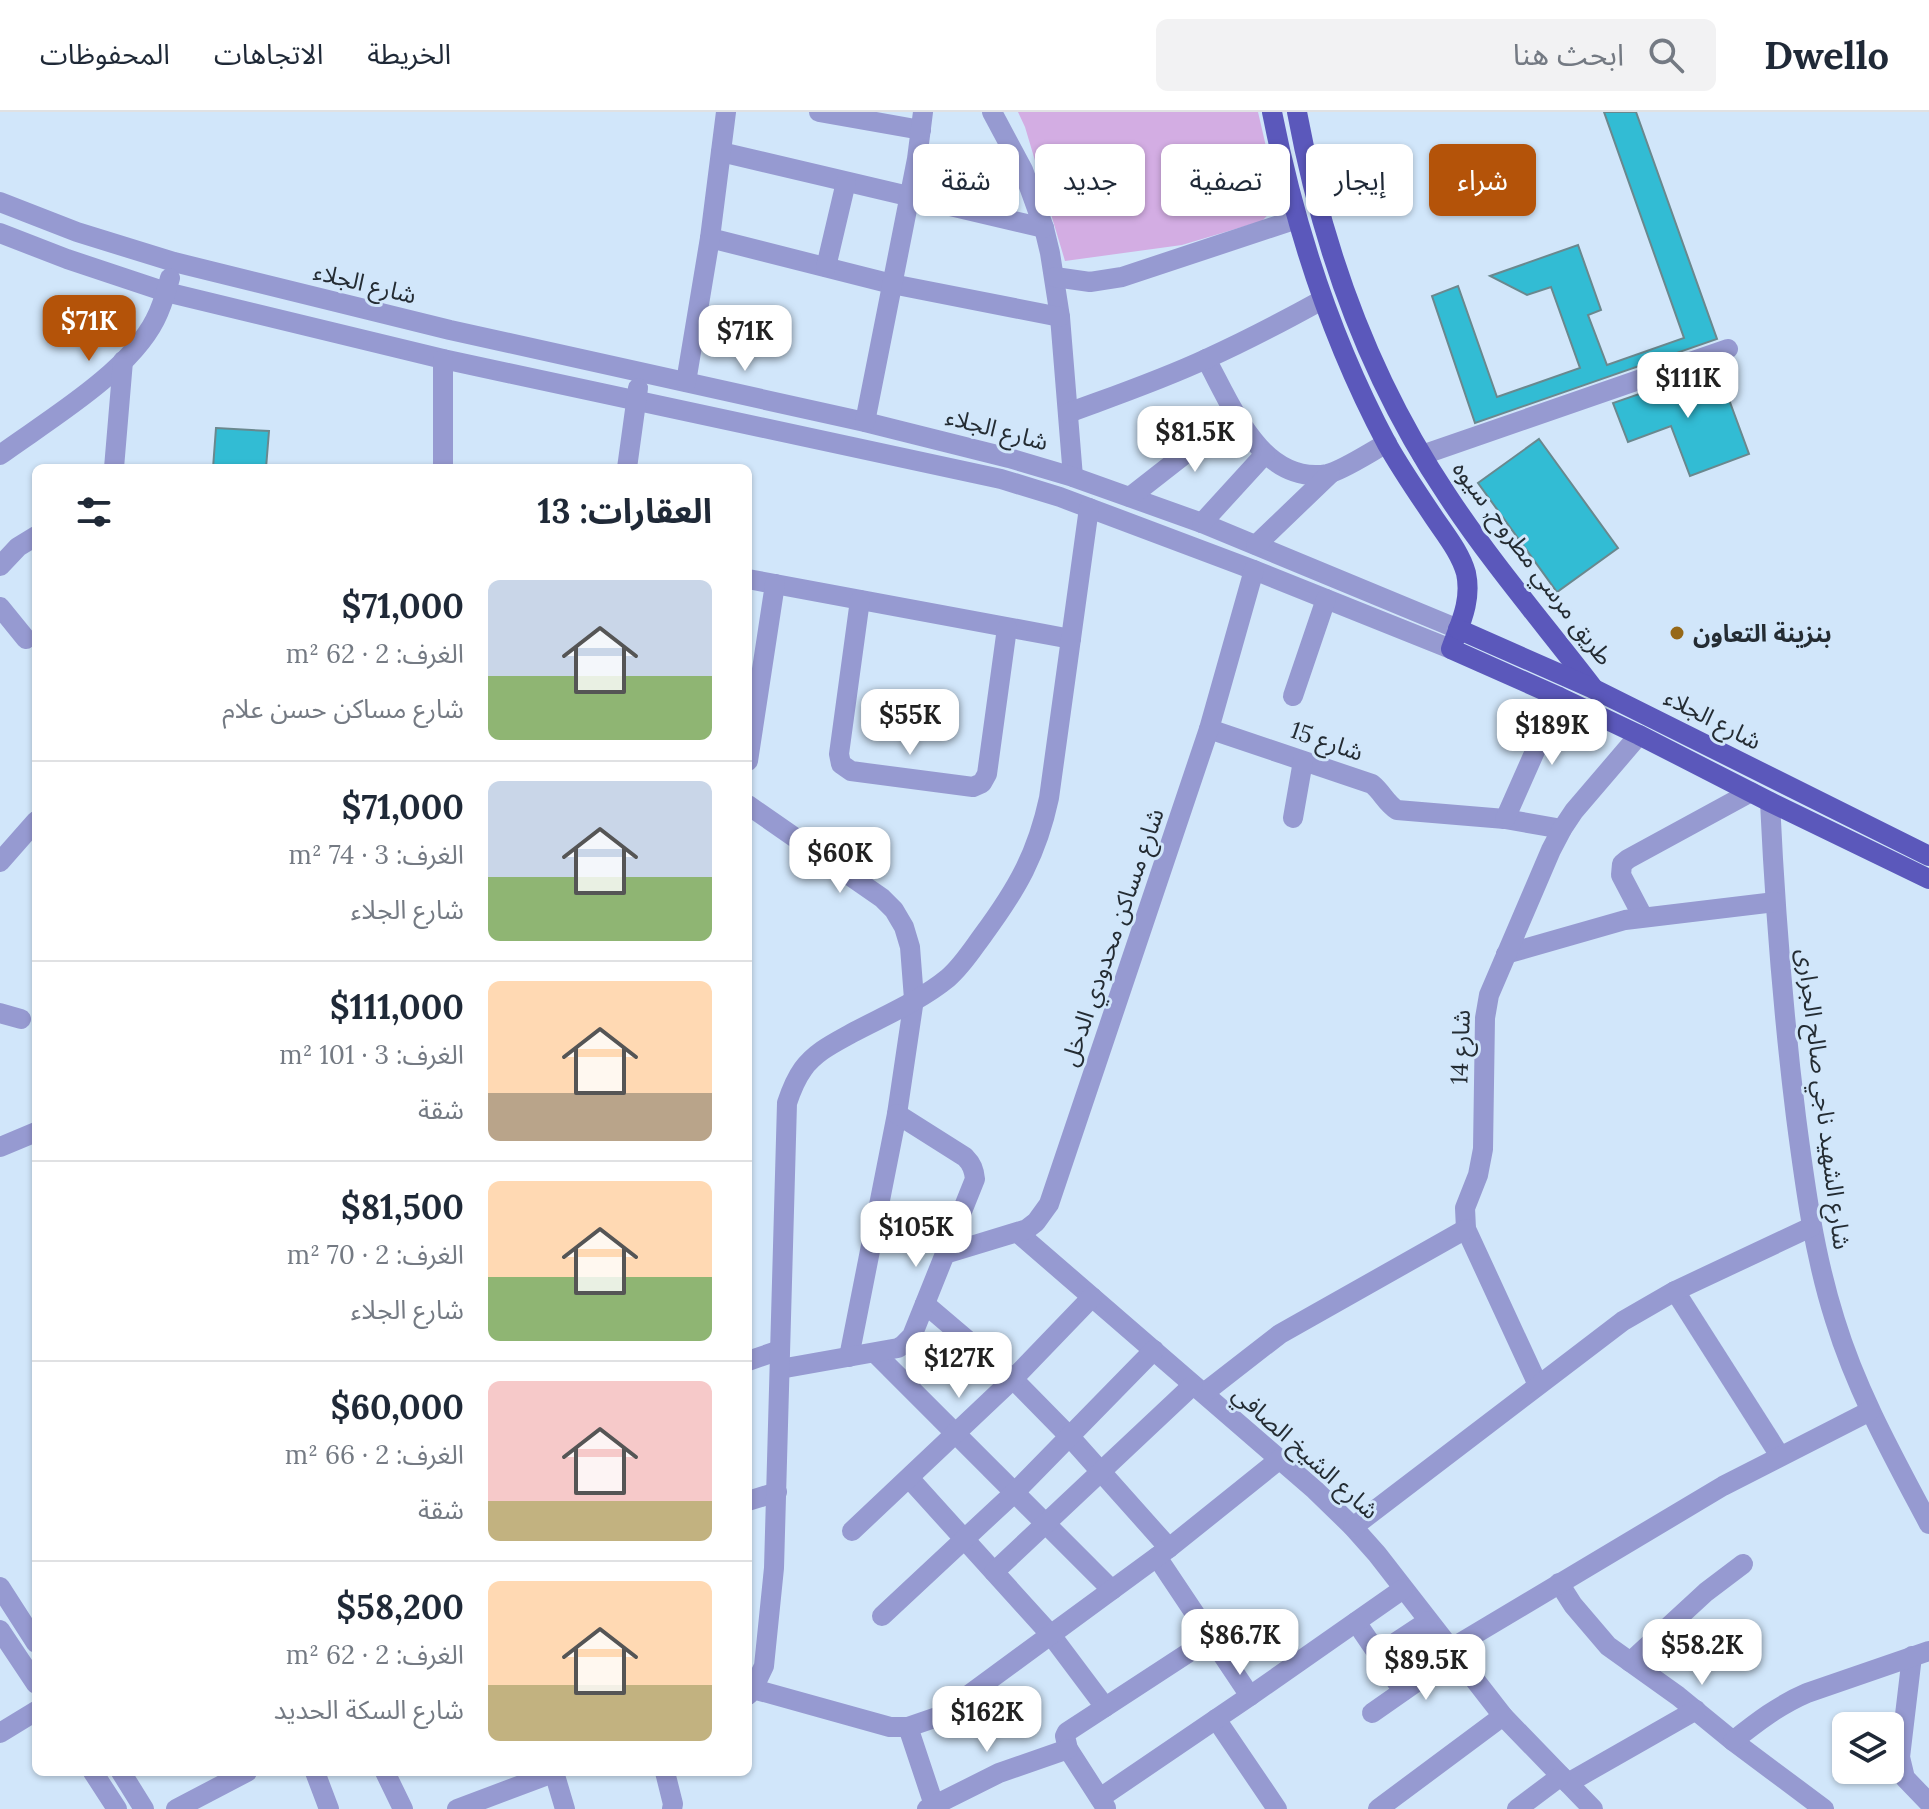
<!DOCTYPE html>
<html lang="ar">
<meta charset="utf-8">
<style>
body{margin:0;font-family:Lora,"Noto Sans Arabic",serif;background:#f2f2f3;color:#1f2937;direction:rtl;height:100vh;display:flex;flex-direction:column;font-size:30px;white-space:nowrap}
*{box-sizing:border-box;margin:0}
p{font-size:26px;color:#747a83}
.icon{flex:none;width:44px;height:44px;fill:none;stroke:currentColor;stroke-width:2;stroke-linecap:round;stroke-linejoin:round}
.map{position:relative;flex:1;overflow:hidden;direction:ltr}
.drawer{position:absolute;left:32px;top:352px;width:720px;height:1312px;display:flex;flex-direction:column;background:#fff;border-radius:12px;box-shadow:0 2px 6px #0004;direction:rtl}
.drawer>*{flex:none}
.top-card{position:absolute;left:776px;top:32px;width:760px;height:72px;direction:rtl;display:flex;gap:16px}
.controls{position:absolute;left:1832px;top:1600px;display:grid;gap:16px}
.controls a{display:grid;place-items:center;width:72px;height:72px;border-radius:12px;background:#fff;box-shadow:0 2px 6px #0004;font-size:40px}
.price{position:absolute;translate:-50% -68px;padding:0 18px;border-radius:16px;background:#fff;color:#222;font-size:26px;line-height:52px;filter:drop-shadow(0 2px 4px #0008)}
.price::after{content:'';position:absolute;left:50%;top:48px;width:24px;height:18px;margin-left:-12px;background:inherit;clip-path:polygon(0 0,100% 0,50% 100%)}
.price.on{background:#b45309;color:#fff}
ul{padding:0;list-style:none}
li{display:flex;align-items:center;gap:24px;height:200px;padding:0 40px}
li+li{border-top:2px solid #e0e1e3}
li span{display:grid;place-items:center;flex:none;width:224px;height:160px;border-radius:12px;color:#555}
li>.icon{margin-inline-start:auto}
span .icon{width:96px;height:96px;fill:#fffc;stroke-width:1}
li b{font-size:34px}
h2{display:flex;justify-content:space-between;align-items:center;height:96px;padding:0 40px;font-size:34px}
.tag{padding:0 28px;border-radius:12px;background:#fff;box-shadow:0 2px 6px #0004;font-size:28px;line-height:72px}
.tag.on{background:#b45309;color:#fff}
header{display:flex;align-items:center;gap:48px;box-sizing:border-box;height:112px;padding:0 40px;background:#fff;border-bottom:2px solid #e0e1e3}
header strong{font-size:38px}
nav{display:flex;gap:44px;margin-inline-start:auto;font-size:28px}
.search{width:560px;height:72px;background:#f2f2f3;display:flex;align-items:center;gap:20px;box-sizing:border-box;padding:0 28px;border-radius:12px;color:#747a83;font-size:30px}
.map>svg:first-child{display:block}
.green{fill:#d3ade3}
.building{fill:#32bcd4;stroke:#6a888e;stroke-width:2}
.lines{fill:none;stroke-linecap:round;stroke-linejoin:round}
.minor{stroke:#969ad1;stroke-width:20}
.major{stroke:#5b58bb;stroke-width:20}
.poi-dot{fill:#966817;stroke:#d1e6fa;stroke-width:3}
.labels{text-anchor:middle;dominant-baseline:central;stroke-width:6;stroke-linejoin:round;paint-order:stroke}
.street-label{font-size:24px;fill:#242c33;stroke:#d1e6fa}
.poi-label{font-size:24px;font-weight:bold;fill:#242c33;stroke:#d1e6fa;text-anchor:start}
</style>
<header>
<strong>Dwello</strong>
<div class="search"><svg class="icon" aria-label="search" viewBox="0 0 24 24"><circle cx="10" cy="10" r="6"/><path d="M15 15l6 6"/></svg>ابحث هنا</div>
<nav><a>الخريطة</a><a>الاتجاهات</a><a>المحفوظات</a></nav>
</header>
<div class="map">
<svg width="1929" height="1697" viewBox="0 0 1929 1697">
<rect width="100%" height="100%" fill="#d1e6fa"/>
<path class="green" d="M1018 0H1258L1279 91 1262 109 1182 133 1065 149 1025 15Z"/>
<g class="building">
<path d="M1604 0H1636L1717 227 1475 311 1432 184 1458 174 1497 285 1580 256 1551 175 1527 183 1490 164 1578 133 1601 198 1588 203 1607 253 1684 226Z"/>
<path d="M1717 255 1749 342 1690 364 1671 314 1628 330 1613 291Z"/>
<path d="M216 316 269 319 266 356H213Z"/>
<path d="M1539 327 1618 436 1557 480 1478 371Z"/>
</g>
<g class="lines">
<g class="minor">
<path d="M819 0 921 18"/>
<path d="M992 0 1023 58 1044 116 1050 141 1060 205 1073 365"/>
<path d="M721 40 1044 116"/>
<path d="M0 90 77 120 174 150 450 218 865 310 1009 346 1073 365 1202 411 1458 517"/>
<path d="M0 121 67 147 166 180 443 247 1001 367 1060 385 1254 458 1451 537"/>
<path d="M710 126 892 172 1060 205"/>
<path d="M826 155 846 70"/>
<path d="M1055 165 1090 170 1122 165 1297 107"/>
<path d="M443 247V356"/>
<path d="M1206 247C1231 292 1261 373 1327 362 1342 359 1372 339 1387 331"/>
<path d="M686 270 710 126 726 0"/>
<path d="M1068 301C1114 284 1161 268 1206 247 1246 229 1284 209 1322 188"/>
<path d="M865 310 917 47 923 0"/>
<path d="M0 343C48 308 128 261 155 208 162 195 166 180 170 166"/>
<path d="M1422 343 1728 237"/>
<path d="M114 356 123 249"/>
<path d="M627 356 638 276"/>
<path d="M1130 385 1194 335 1241 309"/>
<path d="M1202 411 1265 342"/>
<path d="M1256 433 1330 362"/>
<path d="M0 454 18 435 36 424"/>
<path d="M748 467 1071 527"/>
<path d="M860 488 839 642 841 652 851 659 973 675 982 671 987 662 1007 516"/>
<path d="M0 495 26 527"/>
<path d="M1293 584 1326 487"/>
<path d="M1209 617 1372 672C1382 680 1386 691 1397 698L1505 707 1562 717"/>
<path d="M748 649 775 472"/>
<path d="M1770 690C1775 796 1783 900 1796 1005 1805 1074 1814 1142 1835 1208 1857 1280 1894 1346 1929 1412"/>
<path d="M748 693 882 786 894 798 904 815 910 835 914 887 897 1002 849 1245"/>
<path d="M1293 706 1303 649"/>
<path d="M1505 707 1559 585"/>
<path d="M0 750 36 709"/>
<path d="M1643 805 1621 763 1622 752 1628 747 1751 680"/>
<path d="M1506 842 1625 808 1775 790"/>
<path d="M0 901 21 907"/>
<path d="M0 1035 36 1020"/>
<path d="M1018 1121 1315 1378 1353 1415 1377 1442 1503 1604 1593 1697"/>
<path d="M945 1142 1027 1117 1036 1110 1049 1092 1209 617 1254 458"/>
<path d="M1675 1179 1780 1344"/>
<path d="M925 1192 1013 1267 1070 1325 1169 1436"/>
<path d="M875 1241 1112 1478"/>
<path d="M748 1249 780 1238"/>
<path d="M780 1257 898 1236 903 1233 912 1224 975 1067C974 1058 972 1052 965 1045L897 1002"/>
<path d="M1538 1273 1466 1117 1465 1096 1478 1063 1483 1037 1485 906 1489 883 1551 738 1562 717 1574 699 1639 623"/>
<path d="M1204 1281 1280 1222 1466 1117"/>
<path d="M909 1366 1051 1523 1105 1595"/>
<path d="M748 1389 777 1380"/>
<path d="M1353 1415 1623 1209 1675 1179 1811 1115"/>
<path d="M852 1419 1013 1267 1092 1185"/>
<path d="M1157 1445 1250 1584"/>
<path d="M994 1460 1193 1273"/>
<path d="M1559 1471 1573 1493 1608 1534 1678 1584 1733 1629 1824 1697"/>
<path d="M0 1475 36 1531"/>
<path d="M882 1504 1015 1380 1154 1238"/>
<path d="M1356 1510 1403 1579"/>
<path d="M0 1518 36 1572"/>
<path d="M1450 1537 1723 1374 1870 1299"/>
<path d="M1378 1542 1428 1509"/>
<path d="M1912 1544 1900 1645 1905 1666 1929 1691"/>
<path d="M1630 1550 1706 1480 1743 1452"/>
<path d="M753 1577 890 1615H908L940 1604 1169 1436 1280 1347"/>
<path d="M748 1583 753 1577 764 1554 774 1456 787 991C791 979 795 968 803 957 815 940 834 931 852 921 884 904 920 889 948 866 962 854 972 838 983 823 1017 777 1037 742 1049 686L1089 396"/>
<path d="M1372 1601 1455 1543"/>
<path d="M1216 1607 1277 1697"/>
<path d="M908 1615 934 1693"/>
<path d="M0 1621 36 1599"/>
<path d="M1733 1629C1757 1610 1779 1593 1807 1581L1929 1539"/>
<path d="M93 1660 117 1697"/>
<path d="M121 1660 144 1697"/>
<path d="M315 1660 329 1697"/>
<path d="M385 1660 403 1697"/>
<path d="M554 1660 565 1697"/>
<path d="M665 1660 673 1692 672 1697"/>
<path d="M1568 1671 1696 1598"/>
<path d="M1100 1686 1250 1584 1403 1477"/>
<path d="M1106 1696 1068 1637 1065 1624 1067 1620 1211 1526"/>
<path d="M176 1697 247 1660"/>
<path d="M457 1697 556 1660"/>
<path d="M927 1697 999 1661 1068 1637"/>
<path d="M1378 1697 1503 1604"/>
<path d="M1517 1697 1561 1664"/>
</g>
<g class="major">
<path d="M1272 0C1295 116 1331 227 1387 332 1401 357 1417 380 1433 404 1445 422 1460 440 1466 461 1472 489 1460 512 1451 537L1559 585 1639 623 1770 690 1929 767"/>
<path d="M1297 0C1322 135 1370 268 1447 383 1491 450 1545 513 1594 577"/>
<path d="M1458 517 1594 577 1929 744"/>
</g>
</g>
<circle class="poi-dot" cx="1677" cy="521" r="8"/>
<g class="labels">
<g class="street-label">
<text transform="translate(365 171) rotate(14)">شارع الجلاء</text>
<text transform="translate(997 317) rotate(15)">شارع الجلاء</text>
<text transform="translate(1533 451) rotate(53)">طريق مرسي مطروح, سيوه</text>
<text transform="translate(1713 607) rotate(27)">شارع الجلاء</text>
<text transform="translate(1327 629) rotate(19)">شارع 15</text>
<text transform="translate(1112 825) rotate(-71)">شارع مساكن محدودي الدخل</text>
<text transform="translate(1460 935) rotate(-88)">شارع 14</text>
<text transform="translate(1824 987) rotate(83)">شارع الشهيد ناجي صالح الجرارى</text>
<text transform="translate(1306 1340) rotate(42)">شارع الشيخ الصافي</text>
</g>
<g class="poi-label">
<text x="1693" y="521">بنزينة التعاون</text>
</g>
</g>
</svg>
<div class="controls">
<a><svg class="icon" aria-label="layers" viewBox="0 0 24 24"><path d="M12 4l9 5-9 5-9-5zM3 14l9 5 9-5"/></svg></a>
</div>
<b class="price on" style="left:89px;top:251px">$71K</b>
<b class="price" style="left:745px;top:261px">$71K</b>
<b class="price" style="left:1688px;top:308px">$111K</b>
<b class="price" style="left:1195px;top:362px">$81.5K</b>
<b class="price" style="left:910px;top:645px">$55K</b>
<b class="price" style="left:1552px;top:655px">$189K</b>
<b class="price" style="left:840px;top:783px">$60K</b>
<b class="price" style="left:916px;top:1157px">$105K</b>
<b class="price" style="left:959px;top:1288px">$127K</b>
<b class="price" style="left:1240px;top:1565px">$86.7K</b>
<b class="price" style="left:1702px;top:1575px">$58.2K</b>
<b class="price" style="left:1426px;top:1590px">$89.5K</b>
<b class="price" style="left:987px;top:1642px">$162K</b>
<div class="top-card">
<a class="tag on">شراء</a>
<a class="tag">إيجار</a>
<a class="tag">تصفية</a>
<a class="tag">جديد</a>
<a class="tag">شقة</a>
</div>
<section class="drawer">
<h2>العقارات: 13<svg class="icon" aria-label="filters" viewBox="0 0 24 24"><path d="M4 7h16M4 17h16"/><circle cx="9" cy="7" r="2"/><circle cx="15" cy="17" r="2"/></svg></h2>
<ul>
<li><span style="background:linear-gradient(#c9d6e8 60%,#8fb573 0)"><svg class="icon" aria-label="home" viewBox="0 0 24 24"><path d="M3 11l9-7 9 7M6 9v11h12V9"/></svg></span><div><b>$71,000</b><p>الغرف: 2 · 62 m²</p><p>شارع مساكن حسن علام</p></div></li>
<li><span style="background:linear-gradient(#c9d6e8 60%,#8fb573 0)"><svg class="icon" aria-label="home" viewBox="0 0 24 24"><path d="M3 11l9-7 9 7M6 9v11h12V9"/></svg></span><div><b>$71,000</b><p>الغرف: 3 · 74 m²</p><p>شارع الجلاء</p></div></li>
<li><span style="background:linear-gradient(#ffd9b3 70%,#b9a48a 0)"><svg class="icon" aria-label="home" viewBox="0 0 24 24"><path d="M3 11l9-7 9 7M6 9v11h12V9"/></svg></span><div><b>$111,000</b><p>الغرف: 3 · 101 m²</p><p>شقة</p></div></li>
<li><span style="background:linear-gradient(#ffd9b3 60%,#8fb573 0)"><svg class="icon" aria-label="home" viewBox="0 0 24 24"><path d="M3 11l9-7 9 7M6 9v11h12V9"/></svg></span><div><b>$81,500</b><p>الغرف: 2 · 70 m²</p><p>شارع الجلاء</p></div></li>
<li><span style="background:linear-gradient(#f6c9c9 75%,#c2b280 0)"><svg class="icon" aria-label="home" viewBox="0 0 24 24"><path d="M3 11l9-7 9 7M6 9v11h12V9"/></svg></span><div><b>$60,000</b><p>الغرف: 2 · 66 m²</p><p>شقة</p></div></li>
<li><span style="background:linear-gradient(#ffd9b3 65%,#c2b280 0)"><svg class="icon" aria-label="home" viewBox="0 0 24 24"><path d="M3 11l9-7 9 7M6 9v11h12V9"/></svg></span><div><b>$58,200</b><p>الغرف: 2 · 62 m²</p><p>شارع السكة الحديد</p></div></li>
</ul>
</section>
</div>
